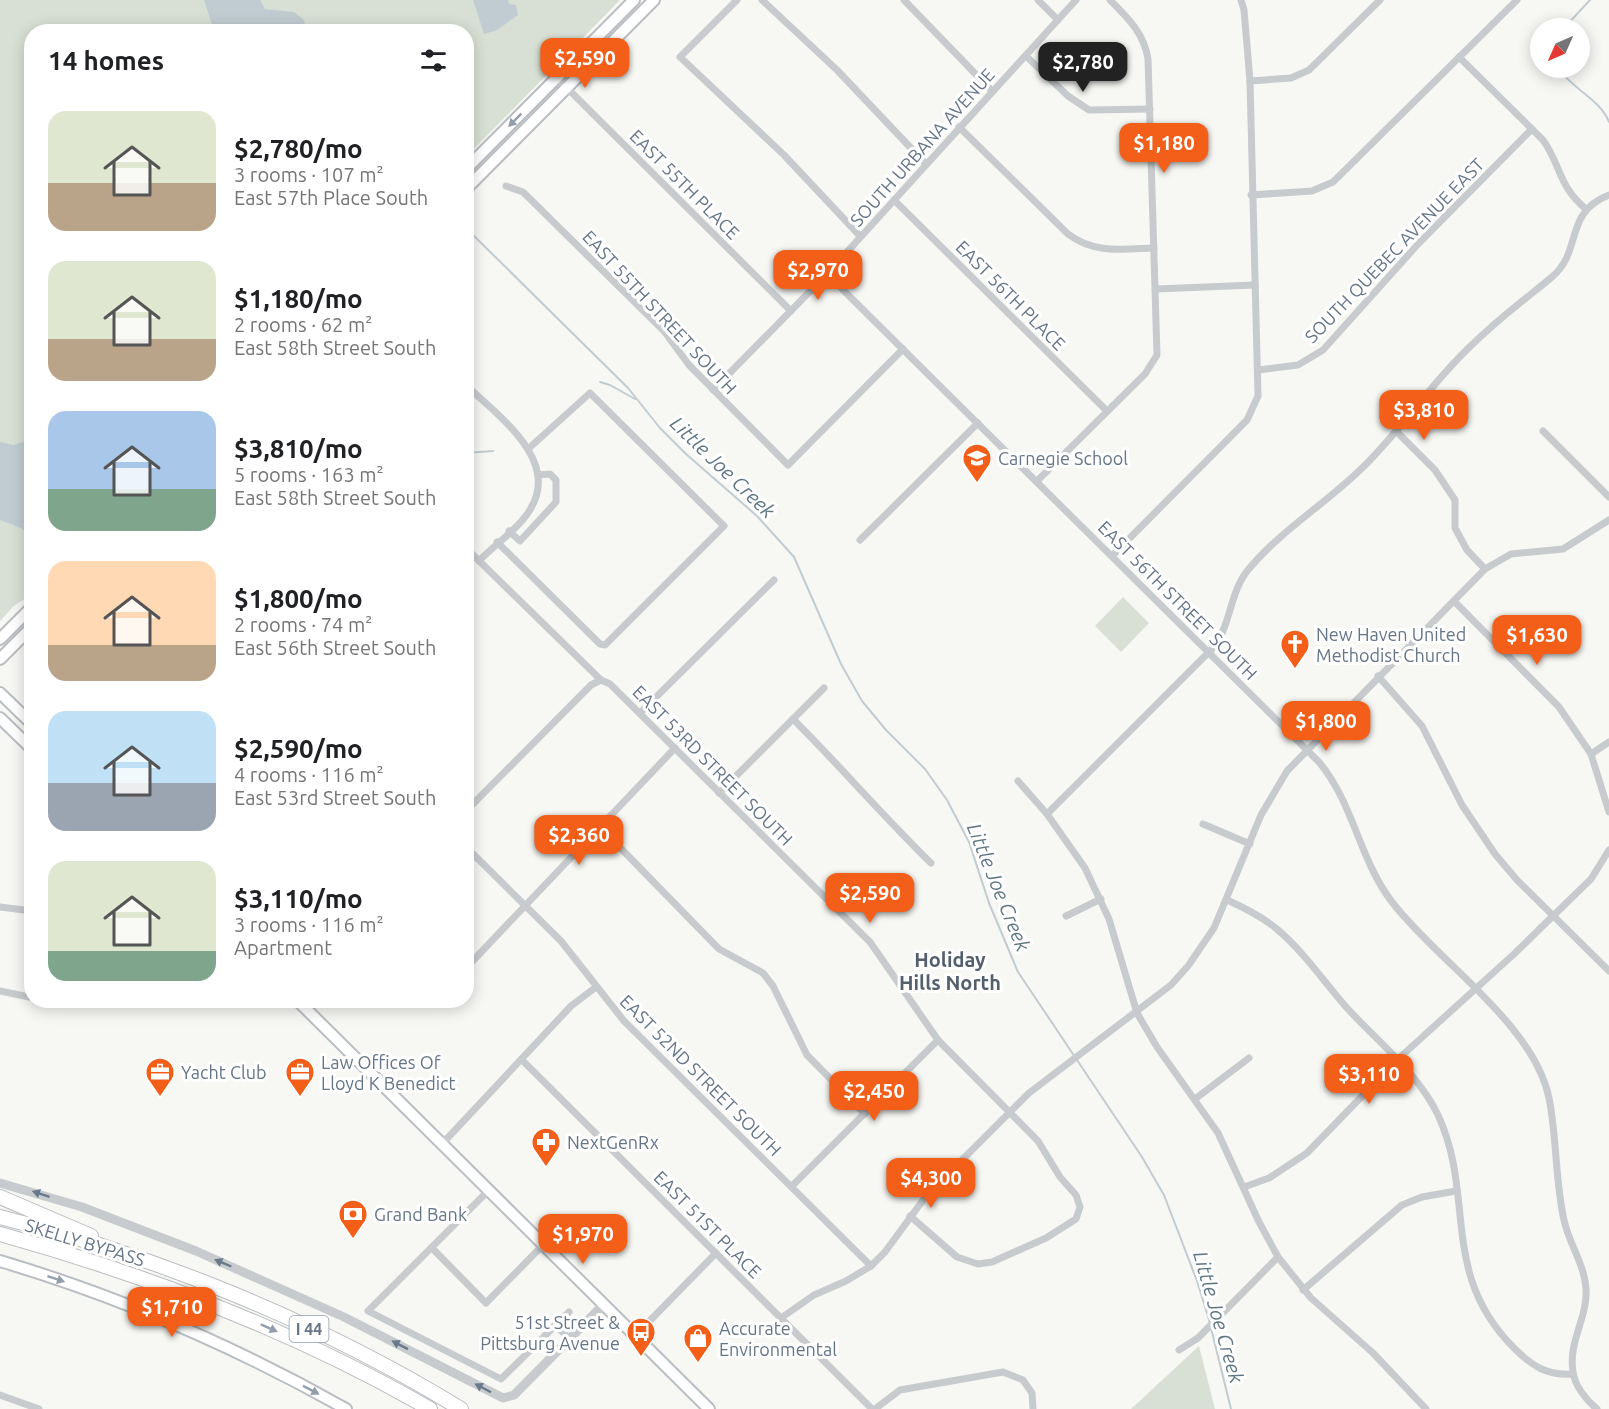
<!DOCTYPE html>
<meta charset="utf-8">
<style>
body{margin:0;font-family:Ubuntu,sans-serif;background:#f6f6f6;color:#202124;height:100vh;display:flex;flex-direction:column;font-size:22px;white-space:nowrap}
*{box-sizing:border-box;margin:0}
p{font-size:20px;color:#757577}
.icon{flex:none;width:33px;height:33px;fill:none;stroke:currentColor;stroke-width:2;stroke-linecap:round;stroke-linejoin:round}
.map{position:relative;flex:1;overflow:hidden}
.details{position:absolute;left:24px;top:24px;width:450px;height:984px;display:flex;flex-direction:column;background:#fff;border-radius:24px;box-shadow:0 3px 15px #0003}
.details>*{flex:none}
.needle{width:39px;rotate:225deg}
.fabs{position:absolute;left:1530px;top:18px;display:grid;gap:12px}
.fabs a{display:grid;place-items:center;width:60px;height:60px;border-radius:50%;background:#fff;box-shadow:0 3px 15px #0003;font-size:30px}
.price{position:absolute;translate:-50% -51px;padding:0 14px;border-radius:12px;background:#f35f19;color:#fff;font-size:20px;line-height:39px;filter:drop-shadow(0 2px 3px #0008)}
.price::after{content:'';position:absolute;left:50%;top:36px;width:18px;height:14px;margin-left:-9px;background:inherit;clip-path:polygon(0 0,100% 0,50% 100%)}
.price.selected{background:#222;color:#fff}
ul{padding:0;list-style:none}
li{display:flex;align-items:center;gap:18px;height:150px;padding:0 24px}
li span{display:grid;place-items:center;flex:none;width:168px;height:120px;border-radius:18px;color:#555}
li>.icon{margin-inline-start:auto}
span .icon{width:72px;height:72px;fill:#fffc;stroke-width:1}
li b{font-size:26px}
h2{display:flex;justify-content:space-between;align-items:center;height:72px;padding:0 24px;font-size:26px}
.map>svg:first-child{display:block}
.green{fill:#d8e0d5}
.water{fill:#c1ccd2}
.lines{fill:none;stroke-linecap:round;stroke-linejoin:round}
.stream{stroke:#c1ccd2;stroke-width:2}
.secondary-casing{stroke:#b9bec3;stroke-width:14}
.primary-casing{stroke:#babec2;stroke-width:14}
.motorway-casing{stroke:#b9bcc0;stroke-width:16}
.minor{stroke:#c7cbce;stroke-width:7}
.tertiary{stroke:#c7cbce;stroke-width:9}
.secondary{stroke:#fff;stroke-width:10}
.primary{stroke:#fff;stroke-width:10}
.motorway{stroke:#fff;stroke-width:14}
.oneway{fill:#929eac}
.oneway2{fill:#69798c}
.labels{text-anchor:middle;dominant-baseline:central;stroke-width:6;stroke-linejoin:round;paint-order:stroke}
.shield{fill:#fff;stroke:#929eac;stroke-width:1.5}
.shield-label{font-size:16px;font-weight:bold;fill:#647588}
.street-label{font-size:18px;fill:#647588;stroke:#fff}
.poi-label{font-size:18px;fill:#647588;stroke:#fff;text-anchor:start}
.water-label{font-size:20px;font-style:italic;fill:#5f7784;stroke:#fff}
.neighbourhood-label{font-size:20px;font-weight:bold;fill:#535f6d;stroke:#fff}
</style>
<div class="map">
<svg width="1609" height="1409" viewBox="0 0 1609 1409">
<rect width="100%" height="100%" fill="#f7f8f4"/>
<g class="green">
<path d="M0 0H620L467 156 466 32H32L31 595 15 605 0 621Z"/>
<path d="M1123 597 1149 623 1121 652 1095 626Z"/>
<path d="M1199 1346 1215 1409H1131Z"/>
</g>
<g class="water">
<path d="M204 0H260L265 9 294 12 304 20 306 31H214Z"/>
<path d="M473 0H508L509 4 516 5 518 15 497 30 484 34Z"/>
<path d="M31 439V538L21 528 0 520V442L14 445Z"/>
</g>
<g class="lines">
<g class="stream">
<path d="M1564 28 1590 0"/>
<path d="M1558 68C1571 88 1601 100 1609 122"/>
<path d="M466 228 628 388 660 428 686 454 757 516 794 557 841 664 862 701 886 730 925 769 947 800 969 842 989 903 1018 972 1142 1157 1164 1195 1197 1281 1210 1323"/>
<path d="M600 382 610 385 635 399"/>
<path d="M466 453 493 451"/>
<path d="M1211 1328 1231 1409"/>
</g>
<g class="secondary-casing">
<g id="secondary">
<path d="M0 693 32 724"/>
<path d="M0 718 32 749"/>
<path d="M297 1000 709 1409"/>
<path d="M0 1261C121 1297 236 1347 346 1409"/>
</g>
</g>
<g class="primary-casing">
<g id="primary">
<path d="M466 169 634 0"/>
<path d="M466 189 654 0"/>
<path d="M0 639 32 607"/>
<path d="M0 659 32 627"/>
</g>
</g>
<g class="motorway-casing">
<g id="motorway">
<path d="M0 1197 91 1236"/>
<path d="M0 1217C158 1256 322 1324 461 1409"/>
<path d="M0 1234C150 1276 295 1331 430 1409"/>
</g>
</g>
<g class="minor">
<path d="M737 0 680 57 784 155 860 236"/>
<path d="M762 0 837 70 926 164"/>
<path d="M904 0 992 91"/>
<path d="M1038 0 1058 20"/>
<path d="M1026 56 1068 96 1089 110 1150 109"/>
<path d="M1459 57 1543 140C1561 165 1558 186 1586 209"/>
<path d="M557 78 791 311"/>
<path d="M1250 81 1291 78 1309 70 1380 0"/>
<path d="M959 127 1068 234C1094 254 1123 249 1154 248"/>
<path d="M506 186 523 192 664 331 689 365 788 465 903 349"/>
<path d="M1251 195 1312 191 1333 182 1517 0"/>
<path d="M894 200 1107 411"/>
<path d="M827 274 1319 762C1354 804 1359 859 1392 902 1437 961 1534 1024 1549 1098 1557 1138 1555 1180 1564 1220 1569 1244 1584 1263 1586 1288 1588 1318 1568 1341 1573 1372 1575 1386 1586 1400 1597 1409"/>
<path d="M1156 289 1255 285"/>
<path d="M1258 370 1298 365 1323 350 1419 243 1532 129"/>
<path d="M466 385C497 415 560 459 531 508 520 528 495 544 479 561"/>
<path d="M713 390 827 274 1076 0"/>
<path d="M1396 431 1435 470 1455 500V528L1467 550 1485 569"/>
<path d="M1543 431 1609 497"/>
<path d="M1037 481 1145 374 1157 355 1148 59C1144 33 1128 18 1110 0"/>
<path d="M509 531 520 541 556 502V480L550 474 538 475"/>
<path d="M860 540 978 423"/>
<path d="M497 542 600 644 605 645 724 526 590 393 528 449"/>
<path d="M466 548 601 680 610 684 870 942 938 1040 1038 1141 1060 1177 1076 1195 1080 1207 1076 1219 1046 1238 992 1262 978 1264 957 1257 910 1216"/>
<path d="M1112 556 1247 420 1258 396 1250 81 1244 10 1241 0"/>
<path d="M1454 601 1559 707 1591 754 1609 812"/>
<path d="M1378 676 1422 726 1462 805 1495 854 1517 880 1609 971"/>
<path d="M640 713 774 580"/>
<path d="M793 719C840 766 883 816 931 863"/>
<path d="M1591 754 1609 742"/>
<path d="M1018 781 1047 814 1085 868 1109 919 1137 1013 1157 1047 1218 1133 1259 1222 1278 1257 1311 1298 1373 1353 1426 1409"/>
<path d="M719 793 824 688"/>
<path d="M466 811 591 685 601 680"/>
<path d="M1047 814 1216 645C1231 622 1230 592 1248 570 1280 531 1324 505 1360 470 1394 438 1421 398 1453 364 1483 331 1518 305 1552 277 1583 251 1563 213 1609 195"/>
<path d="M1203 824 1250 844"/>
<path d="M600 827 719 949 763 973 773 986 807 1055 865 1114"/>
<path d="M466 847 561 941 624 1021 871 1266"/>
<path d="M1227 900C1245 908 1263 917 1278 930 1304 952 1324 982 1347 1008 1378 1042 1418 1073 1438 1115 1476 1197 1439 1273 1514 1348 1532 1366 1547 1376 1573 1374"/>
<path d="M0 907 32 911"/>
<path d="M1066 916 1101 899"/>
<path d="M466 968 675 748"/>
<path d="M0 991 29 997"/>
<path d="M522 1060 872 1409"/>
<path d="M1195 1099 1249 1058"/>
<path d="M442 1144 571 1006 596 987"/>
<path d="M792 1186 938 1040"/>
<path d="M1244 1187 1269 1178 1307 1153 1397 1060 1514 954 1591 879 1609 850"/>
<path d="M488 1191 368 1311 501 1379 569 1312"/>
<path d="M432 1248 486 1303 543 1245"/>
<path d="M1303 1290 1402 1205 1422 1197 1456 1191"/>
<path d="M781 1318 814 1295 846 1281 871 1266 885 1252 926 1196 1029 1093 1171 985 1188 966 1214 928 1261 815 1287 771 1485 569 1511 554 1563 549 1609 520"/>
<path d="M555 1325 570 1339"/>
<path d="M634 1337 716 1253"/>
<path d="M1179 1350 1198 1338 1278 1257"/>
<path d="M0 1395 39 1409"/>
<path d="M875 1409 900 1390 1003 1372 1023 1380 1032 1393 1033 1409"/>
</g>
<path class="tertiary" d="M0 1183 82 1207 196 1251 344 1317 503 1398 514 1395 603 1305"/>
<use href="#secondary" class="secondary"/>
<use href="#primary" class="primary"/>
<use href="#motorway" class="motorway"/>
</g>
<defs><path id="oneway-solid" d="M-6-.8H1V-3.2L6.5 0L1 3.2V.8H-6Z" transform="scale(1.5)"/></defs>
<g class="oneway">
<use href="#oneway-solid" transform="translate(515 120) rotate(135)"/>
<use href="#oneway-solid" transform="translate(56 1279) rotate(18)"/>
<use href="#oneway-solid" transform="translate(269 1328) rotate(24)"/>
<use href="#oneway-solid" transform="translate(311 1390) rotate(27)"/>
</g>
<g class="oneway2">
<use href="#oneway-solid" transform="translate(41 1194) rotate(-162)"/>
<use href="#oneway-solid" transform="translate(223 1263) rotate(-157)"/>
<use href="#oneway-solid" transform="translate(400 1345) rotate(-153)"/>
<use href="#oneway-solid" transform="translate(483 1388) rotate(-152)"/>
</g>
<defs>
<g id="school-pin" transform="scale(1.5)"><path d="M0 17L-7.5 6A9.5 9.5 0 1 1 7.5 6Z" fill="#f35f19" stroke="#fff"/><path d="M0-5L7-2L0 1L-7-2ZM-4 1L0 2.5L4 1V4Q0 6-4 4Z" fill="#fff"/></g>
<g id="church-pin" transform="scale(1.5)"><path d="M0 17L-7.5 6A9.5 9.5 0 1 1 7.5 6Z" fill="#f35f19" stroke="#fff"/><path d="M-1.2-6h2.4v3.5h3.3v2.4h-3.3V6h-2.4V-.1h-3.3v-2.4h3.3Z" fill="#fff"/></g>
<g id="office-pin" transform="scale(1.5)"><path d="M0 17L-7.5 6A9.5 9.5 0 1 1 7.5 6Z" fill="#f35f19" stroke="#fff"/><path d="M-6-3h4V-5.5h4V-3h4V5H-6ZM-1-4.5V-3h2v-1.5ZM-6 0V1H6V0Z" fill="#fff"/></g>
<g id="pharmacy-pin" transform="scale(1.5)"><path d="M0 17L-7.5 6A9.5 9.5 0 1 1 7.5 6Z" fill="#f35f19" stroke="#fff"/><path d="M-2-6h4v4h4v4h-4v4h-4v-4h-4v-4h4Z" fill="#fff"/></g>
<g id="bank-pin" transform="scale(1.5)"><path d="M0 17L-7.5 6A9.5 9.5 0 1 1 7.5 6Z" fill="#f35f19" stroke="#fff"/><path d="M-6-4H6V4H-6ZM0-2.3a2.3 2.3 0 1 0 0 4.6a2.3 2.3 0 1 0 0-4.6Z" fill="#fff"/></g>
<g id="bus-pin" transform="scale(1.5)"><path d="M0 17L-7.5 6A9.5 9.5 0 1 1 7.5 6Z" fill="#f35f19" stroke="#fff"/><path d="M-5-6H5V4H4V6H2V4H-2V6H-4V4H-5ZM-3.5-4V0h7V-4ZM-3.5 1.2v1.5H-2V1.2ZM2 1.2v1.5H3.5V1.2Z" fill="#fff"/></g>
<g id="shop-pin" transform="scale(1.5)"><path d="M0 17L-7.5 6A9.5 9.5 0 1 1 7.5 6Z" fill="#f35f19" stroke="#fff"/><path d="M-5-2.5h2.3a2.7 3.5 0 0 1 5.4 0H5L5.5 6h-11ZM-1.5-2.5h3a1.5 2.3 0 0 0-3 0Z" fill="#fff"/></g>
</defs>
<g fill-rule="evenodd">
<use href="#school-pin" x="977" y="458"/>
<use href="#church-pin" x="1295" y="644"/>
<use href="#office-pin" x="160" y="1072"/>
<use href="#office-pin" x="300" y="1072"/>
<use href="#pharmacy-pin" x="546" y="1142"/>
<use href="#bank-pin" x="353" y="1214"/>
<use href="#bus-pin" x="641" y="1332"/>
<use href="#shop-pin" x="698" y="1338"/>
</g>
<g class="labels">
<rect class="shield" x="289.5" y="1316" width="39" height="26" rx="4.5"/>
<g class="shield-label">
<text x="309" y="1329">I 44</text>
</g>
<g class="street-label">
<text transform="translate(922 147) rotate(-48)">SOUTH URBANA AVENUE</text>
<text transform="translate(685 184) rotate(45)">EAST 55TH PLACE</text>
<text transform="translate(1394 250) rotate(-46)">SOUTH QUEBEC AVENUE EAST</text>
<text transform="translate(1011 295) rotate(45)">EAST 56TH PLACE</text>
<text transform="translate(660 312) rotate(47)">EAST 55TH STREET SOUTH</text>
<text transform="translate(1178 600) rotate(45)">EAST 56TH STREET SOUTH</text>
<text transform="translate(713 765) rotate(45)">EAST 53RD STREET SOUTH</text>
<text transform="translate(701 1075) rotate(45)">EAST 52ND STREET SOUTH</text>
<text transform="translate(708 1224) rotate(45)">EAST 51ST PLACE</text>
<text transform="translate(85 1242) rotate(17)">SKELLY BYPASS</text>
</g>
<g class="poi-label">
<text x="998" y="458">Carnegie School</text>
<text x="1316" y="634">New Haven United<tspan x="1316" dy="21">Methodist Church</tspan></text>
<text x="321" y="1062">Law Offices Of<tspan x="321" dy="21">Lloyd K Benedict</tspan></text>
<text x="181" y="1072">Yacht Club</text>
<text x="567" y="1142">NextGenRx</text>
<text x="374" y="1214">Grand Bank</text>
<text x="620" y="1322" text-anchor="end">51st Street &amp;<tspan x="620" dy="21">Pittsburg Avenue</tspan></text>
<text x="719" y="1328">Accurate<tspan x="719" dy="21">Environmental</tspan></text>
</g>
<g class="water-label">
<text transform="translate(723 467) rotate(44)">Little Joe Creek</text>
<text transform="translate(999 887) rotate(68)">Little Joe Creek</text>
<text transform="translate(1219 1317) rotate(74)">Little Joe Creek</text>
</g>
<g class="neighbourhood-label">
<text x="950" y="959">Holiday<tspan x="950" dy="23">Hills North</tspan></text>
</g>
</g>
</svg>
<div class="fabs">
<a><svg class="needle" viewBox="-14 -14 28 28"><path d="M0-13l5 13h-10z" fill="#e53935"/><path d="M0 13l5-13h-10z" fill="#757577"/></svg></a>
</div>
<b class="price" style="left:585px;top:89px">$2,590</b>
<b class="price selected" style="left:1083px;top:93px">$2,780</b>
<b class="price" style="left:1164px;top:174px">$1,180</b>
<b class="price" style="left:818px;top:301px">$2,970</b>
<b class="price" style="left:1424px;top:441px">$3,810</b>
<b class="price" style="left:1537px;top:666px">$1,630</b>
<b class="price" style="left:1326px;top:752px">$1,800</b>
<b class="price" style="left:579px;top:866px">$2,360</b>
<b class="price" style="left:870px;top:924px">$2,590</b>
<b class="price" style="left:1369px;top:1105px">$3,110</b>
<b class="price" style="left:874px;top:1122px">$2,450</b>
<b class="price" style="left:931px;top:1209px">$4,300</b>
<b class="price" style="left:583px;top:1265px">$1,970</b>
<b class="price" style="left:172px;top:1338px">$1,710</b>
<section class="details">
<h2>14 homes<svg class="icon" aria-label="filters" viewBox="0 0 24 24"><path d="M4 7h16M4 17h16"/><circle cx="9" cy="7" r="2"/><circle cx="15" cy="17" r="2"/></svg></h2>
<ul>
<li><span style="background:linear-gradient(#dfe7d0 60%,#b9a48a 0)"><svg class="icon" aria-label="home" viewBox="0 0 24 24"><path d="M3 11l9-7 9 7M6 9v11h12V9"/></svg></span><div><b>$2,780/mo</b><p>3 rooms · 107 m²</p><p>East 57th Place South</p></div></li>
<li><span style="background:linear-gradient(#dfe7d0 65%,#b9a48a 0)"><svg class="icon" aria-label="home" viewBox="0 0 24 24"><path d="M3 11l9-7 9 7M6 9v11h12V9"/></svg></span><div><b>$1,180/mo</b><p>2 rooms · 62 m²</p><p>East 58th Street South</p></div></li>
<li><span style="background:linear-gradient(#a9c7e8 65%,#7fa58c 0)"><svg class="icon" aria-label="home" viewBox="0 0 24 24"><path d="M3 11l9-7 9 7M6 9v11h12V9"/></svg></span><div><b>$3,810/mo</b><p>5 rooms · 163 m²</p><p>East 58th Street South</p></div></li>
<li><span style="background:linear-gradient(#ffd9b3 70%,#b9a48a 0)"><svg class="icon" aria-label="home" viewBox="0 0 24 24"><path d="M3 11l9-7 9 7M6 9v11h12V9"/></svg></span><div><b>$1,800/mo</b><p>2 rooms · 74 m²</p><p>East 56th Street South</p></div></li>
<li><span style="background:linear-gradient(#bfe0f5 60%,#9aa5b1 0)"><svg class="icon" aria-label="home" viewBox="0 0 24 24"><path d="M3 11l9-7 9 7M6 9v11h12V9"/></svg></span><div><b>$2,590/mo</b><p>4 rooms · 116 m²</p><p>East 53rd Street South</p></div></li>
<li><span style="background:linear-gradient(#dfe7d0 75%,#7fa58c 0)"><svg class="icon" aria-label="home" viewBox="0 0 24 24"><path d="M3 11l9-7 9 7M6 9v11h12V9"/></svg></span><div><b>$3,110/mo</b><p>3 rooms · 116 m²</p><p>Apartment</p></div></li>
</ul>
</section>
</div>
